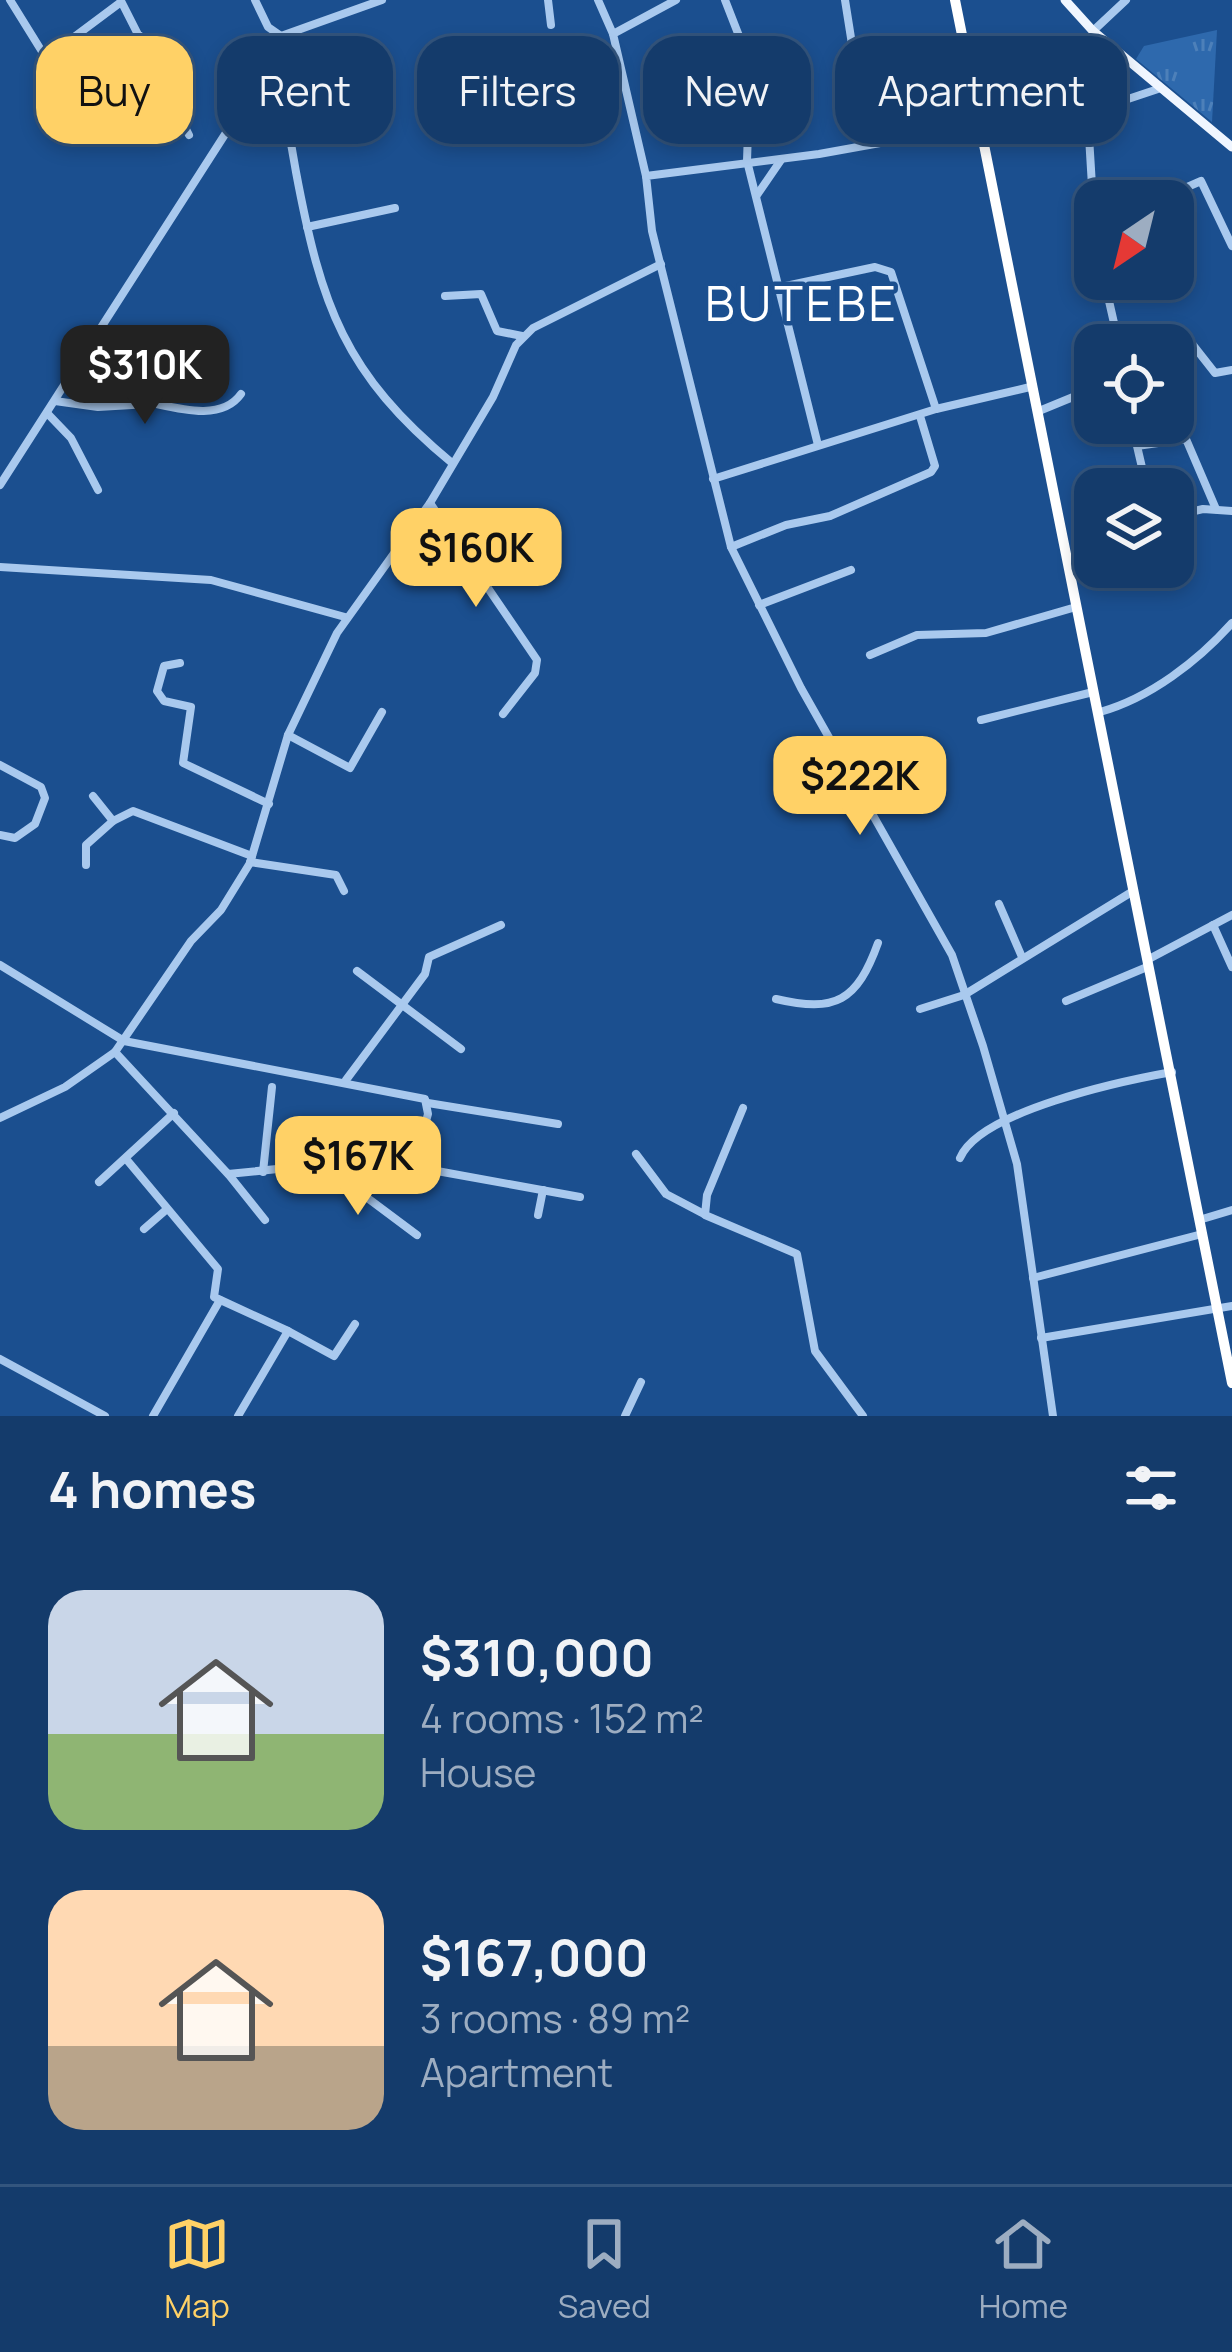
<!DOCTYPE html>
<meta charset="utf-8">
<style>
body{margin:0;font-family:Manrope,sans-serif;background:#214673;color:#f1f3f6;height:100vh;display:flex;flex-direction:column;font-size:45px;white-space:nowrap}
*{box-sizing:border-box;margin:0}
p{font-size:39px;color:#9dadc1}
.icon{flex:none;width:66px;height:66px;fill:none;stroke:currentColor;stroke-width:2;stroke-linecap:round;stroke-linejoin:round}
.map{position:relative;height:1416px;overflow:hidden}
.drawer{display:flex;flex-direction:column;background:#143b6b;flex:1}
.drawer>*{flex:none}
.hud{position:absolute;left:36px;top:36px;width:1161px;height:108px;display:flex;gap:24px}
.needle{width:78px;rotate:215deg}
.controls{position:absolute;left:1074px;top:180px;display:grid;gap:24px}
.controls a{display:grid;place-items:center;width:120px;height:120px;border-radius:24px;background:#143b6b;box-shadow:0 6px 18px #0003,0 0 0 3px #33557e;font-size:60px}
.price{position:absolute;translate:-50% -102px;padding:0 27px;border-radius:24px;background:#ffd166;color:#111;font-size:39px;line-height:78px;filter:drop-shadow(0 3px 6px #0008)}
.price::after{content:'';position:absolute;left:50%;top:72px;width:36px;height:27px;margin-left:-18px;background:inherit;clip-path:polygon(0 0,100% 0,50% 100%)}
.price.current{background:#222;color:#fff}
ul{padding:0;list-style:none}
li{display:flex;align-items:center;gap:36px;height:300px;padding:0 48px}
li span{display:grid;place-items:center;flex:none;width:336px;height:240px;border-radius:36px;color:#555}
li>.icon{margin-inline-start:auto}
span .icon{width:144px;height:144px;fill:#fffc;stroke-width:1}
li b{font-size:51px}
h2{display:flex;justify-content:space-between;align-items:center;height:144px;padding:0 48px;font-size:51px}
.pill{padding:0 42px;border-radius:36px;background:#143b6b;box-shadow:0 6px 18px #0003,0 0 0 3px #33557e;font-size:42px;line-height:108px}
.pill.current{background:#ffd166;color:#111}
.menu{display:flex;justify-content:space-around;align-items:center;height:168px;border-top:3px solid #33557e;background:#143b6b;font-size:33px;color:#9dadc1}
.menu a{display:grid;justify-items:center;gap:6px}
.menu .current{color:#ffd166}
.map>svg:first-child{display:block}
.grass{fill:url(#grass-tufts)}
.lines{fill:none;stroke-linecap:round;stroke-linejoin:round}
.minor{stroke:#a9c9ee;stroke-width:8}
.major{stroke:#f0f6ff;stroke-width:9}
.highway{stroke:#fff;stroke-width:10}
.labels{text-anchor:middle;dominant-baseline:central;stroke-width:9;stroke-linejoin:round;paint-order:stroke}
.quarter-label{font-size:48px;letter-spacing:3px;fill:#fff;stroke:#1b4f8f}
</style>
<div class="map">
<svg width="1232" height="1416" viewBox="0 0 1232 1416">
<defs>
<pattern id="grass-tufts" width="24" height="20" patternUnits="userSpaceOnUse" patternTransform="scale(3)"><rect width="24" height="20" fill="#2e69ad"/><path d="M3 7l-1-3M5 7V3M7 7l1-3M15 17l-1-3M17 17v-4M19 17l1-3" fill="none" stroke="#4d80b9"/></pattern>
</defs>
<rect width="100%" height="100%" fill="#1b4f8f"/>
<path class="grass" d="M1217 30 1212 122 1136 59 1144 46Z"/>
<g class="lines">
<g class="minor">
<path d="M10 0 46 58 121 2"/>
<path d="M255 0 268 27 281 36C279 83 288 126 296 172 321 305 344 374 452 463"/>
<path d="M548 0 551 25"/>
<path d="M598 0 613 34"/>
<path d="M725 0 748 59 767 86 748 131 747 161 818 445"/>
<path d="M845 0 868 145"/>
<path d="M121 1 189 135"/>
<path d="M1093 31 1126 0"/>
<path d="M281 36 382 0"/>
<path d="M857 79 965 47"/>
<path d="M120 90 113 53 140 36"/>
<path d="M980 125 819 154 646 176 652 231 731 547 801 688 952 955 983 1046 1017 1164 1053 1416"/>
<path d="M646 176 613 34 676 0"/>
<path d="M1185 188 1201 181 1232 246"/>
<path d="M757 195 781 160"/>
<path d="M307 227 395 208"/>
<path d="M1095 235 1088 120 1098 109 1161 88"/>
<path d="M1104 279 1119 345"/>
<path d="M781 287 875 267 891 272 936 409"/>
<path d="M445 296 481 294 497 331 522 336"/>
<path d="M1173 350 1193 345 1215 373 1232 370"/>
<path d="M55 401 98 407 149 404 194 351"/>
<path d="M152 403C180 409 222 421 241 394"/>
<path d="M1039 411 1095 388"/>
<path d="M47 413 71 438 98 490"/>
<path d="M713 479 936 409 1030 387"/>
<path d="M0 485 231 125 285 111"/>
<path d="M1147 489 1137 446 1186 439 1216 509"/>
<path d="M430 503 537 660 535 673 503 714"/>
<path d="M1173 516 1203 509 1232 511"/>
<path d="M731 547 786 525 830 516 931 472 935 466 920 416"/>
<path d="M0 567 211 580 345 617"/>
<path d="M759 605 851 570"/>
<path d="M870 655 917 635 986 633 1076 607"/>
<path d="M180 663 164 666 157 691 164 701 191 707 183 763 269 804"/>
<path d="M1100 712C1150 698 1198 661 1232 623"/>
<path d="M981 720 1093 692"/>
<path d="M288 735 350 768 382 712"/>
<path d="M0 765 41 787 45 798 35 824 15 838 0 835"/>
<path d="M93 796 113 821 133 811 252 856"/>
<path d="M250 862 336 875 344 891"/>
<path d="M86 865V845L113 821"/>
<path d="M999 904 1022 957"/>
<path d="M1213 925 1232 967"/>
<path d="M1147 960 1232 915"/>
<path d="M0 965 124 1041 425 1099 428 1114 417 1153 405 1156 228 1174 115 1052"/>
<path d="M357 971 461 1049"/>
<path d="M776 999C836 1013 857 1001 878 943"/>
<path d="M1066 1001 1147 967"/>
<path d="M920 1009 964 995 1130 893"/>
<path d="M346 1080 425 974 429 957 501 925"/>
<path d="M428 1103 558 1124"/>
<path d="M743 1108 707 1195 705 1215 797 1254 815 1351 863 1416"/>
<path d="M0 1118 65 1087 115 1052 191 941 221 910 250 863 288 735 337 633 430 503 493 397 516 345 533 328 661 264"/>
<path d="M411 1154 420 1166 437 1171 580 1197"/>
<path d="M636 1154 666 1194 704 1214"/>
<path d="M960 1158C980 1111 1122 1081 1172 1072"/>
<path d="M127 1160 218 1269 214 1297 288 1331"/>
<path d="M326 1167 417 1235"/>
<path d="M263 1172 272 1087"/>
<path d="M229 1175 265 1220"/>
<path d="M99 1182 174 1113"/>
<path d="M538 1215 543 1190"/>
<path d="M1199 1220 1232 1210"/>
<path d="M144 1229 167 1209"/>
<path d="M1033 1278 1202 1234"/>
<path d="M1041 1338 1232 1306"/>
<path d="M0 1359 105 1416"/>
<path d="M153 1416 220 1300"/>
<path d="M238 1416 288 1331 334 1356 355 1324"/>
<path d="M625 1416 641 1382"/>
</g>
<path class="major" d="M1065 0 1093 31 1232 147"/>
<path class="highway" d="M955 0 1232 1383"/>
</g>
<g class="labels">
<g class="quarter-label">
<text x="802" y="302">BUTEBE</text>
</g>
</g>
</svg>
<div class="controls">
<a><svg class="needle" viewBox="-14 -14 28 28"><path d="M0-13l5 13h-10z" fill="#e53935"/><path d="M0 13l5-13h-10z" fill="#9dadc1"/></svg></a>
<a><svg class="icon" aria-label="locate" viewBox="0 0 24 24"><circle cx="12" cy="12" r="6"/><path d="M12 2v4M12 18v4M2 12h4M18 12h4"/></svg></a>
<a><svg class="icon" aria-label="layers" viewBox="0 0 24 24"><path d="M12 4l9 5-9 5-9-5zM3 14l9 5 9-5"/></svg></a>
</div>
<b class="price current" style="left:145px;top:427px">$310K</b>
<b class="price" style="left:476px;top:610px">$160K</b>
<b class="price" style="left:860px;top:838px">$222K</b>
<b class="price" style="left:358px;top:1218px">$167K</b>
<div class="hud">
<a class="pill current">Buy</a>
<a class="pill">Rent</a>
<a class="pill">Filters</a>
<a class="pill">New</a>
<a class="pill">Apartment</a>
</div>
</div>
<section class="drawer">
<h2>4 homes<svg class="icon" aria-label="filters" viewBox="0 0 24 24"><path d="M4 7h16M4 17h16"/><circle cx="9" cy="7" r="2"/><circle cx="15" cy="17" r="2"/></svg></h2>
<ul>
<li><span style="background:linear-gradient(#c9d6e8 60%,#8fb573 0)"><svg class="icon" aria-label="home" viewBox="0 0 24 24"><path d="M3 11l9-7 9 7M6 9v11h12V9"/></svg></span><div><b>$310,000</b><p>4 rooms · 152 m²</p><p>House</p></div></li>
<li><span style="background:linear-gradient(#ffd9b3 65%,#b9a48a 0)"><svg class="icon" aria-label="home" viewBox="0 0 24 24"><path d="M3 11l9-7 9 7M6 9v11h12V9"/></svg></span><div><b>$167,000</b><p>3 rooms · 89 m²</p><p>Apartment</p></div></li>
</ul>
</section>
<nav class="menu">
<a class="current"><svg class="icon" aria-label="map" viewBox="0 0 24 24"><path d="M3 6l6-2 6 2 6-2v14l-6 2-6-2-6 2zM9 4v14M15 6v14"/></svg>Map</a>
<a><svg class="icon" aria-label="saved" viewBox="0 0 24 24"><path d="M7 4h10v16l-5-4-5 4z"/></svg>Saved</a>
<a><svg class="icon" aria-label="home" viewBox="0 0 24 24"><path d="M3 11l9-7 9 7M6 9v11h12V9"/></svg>Home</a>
</nav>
